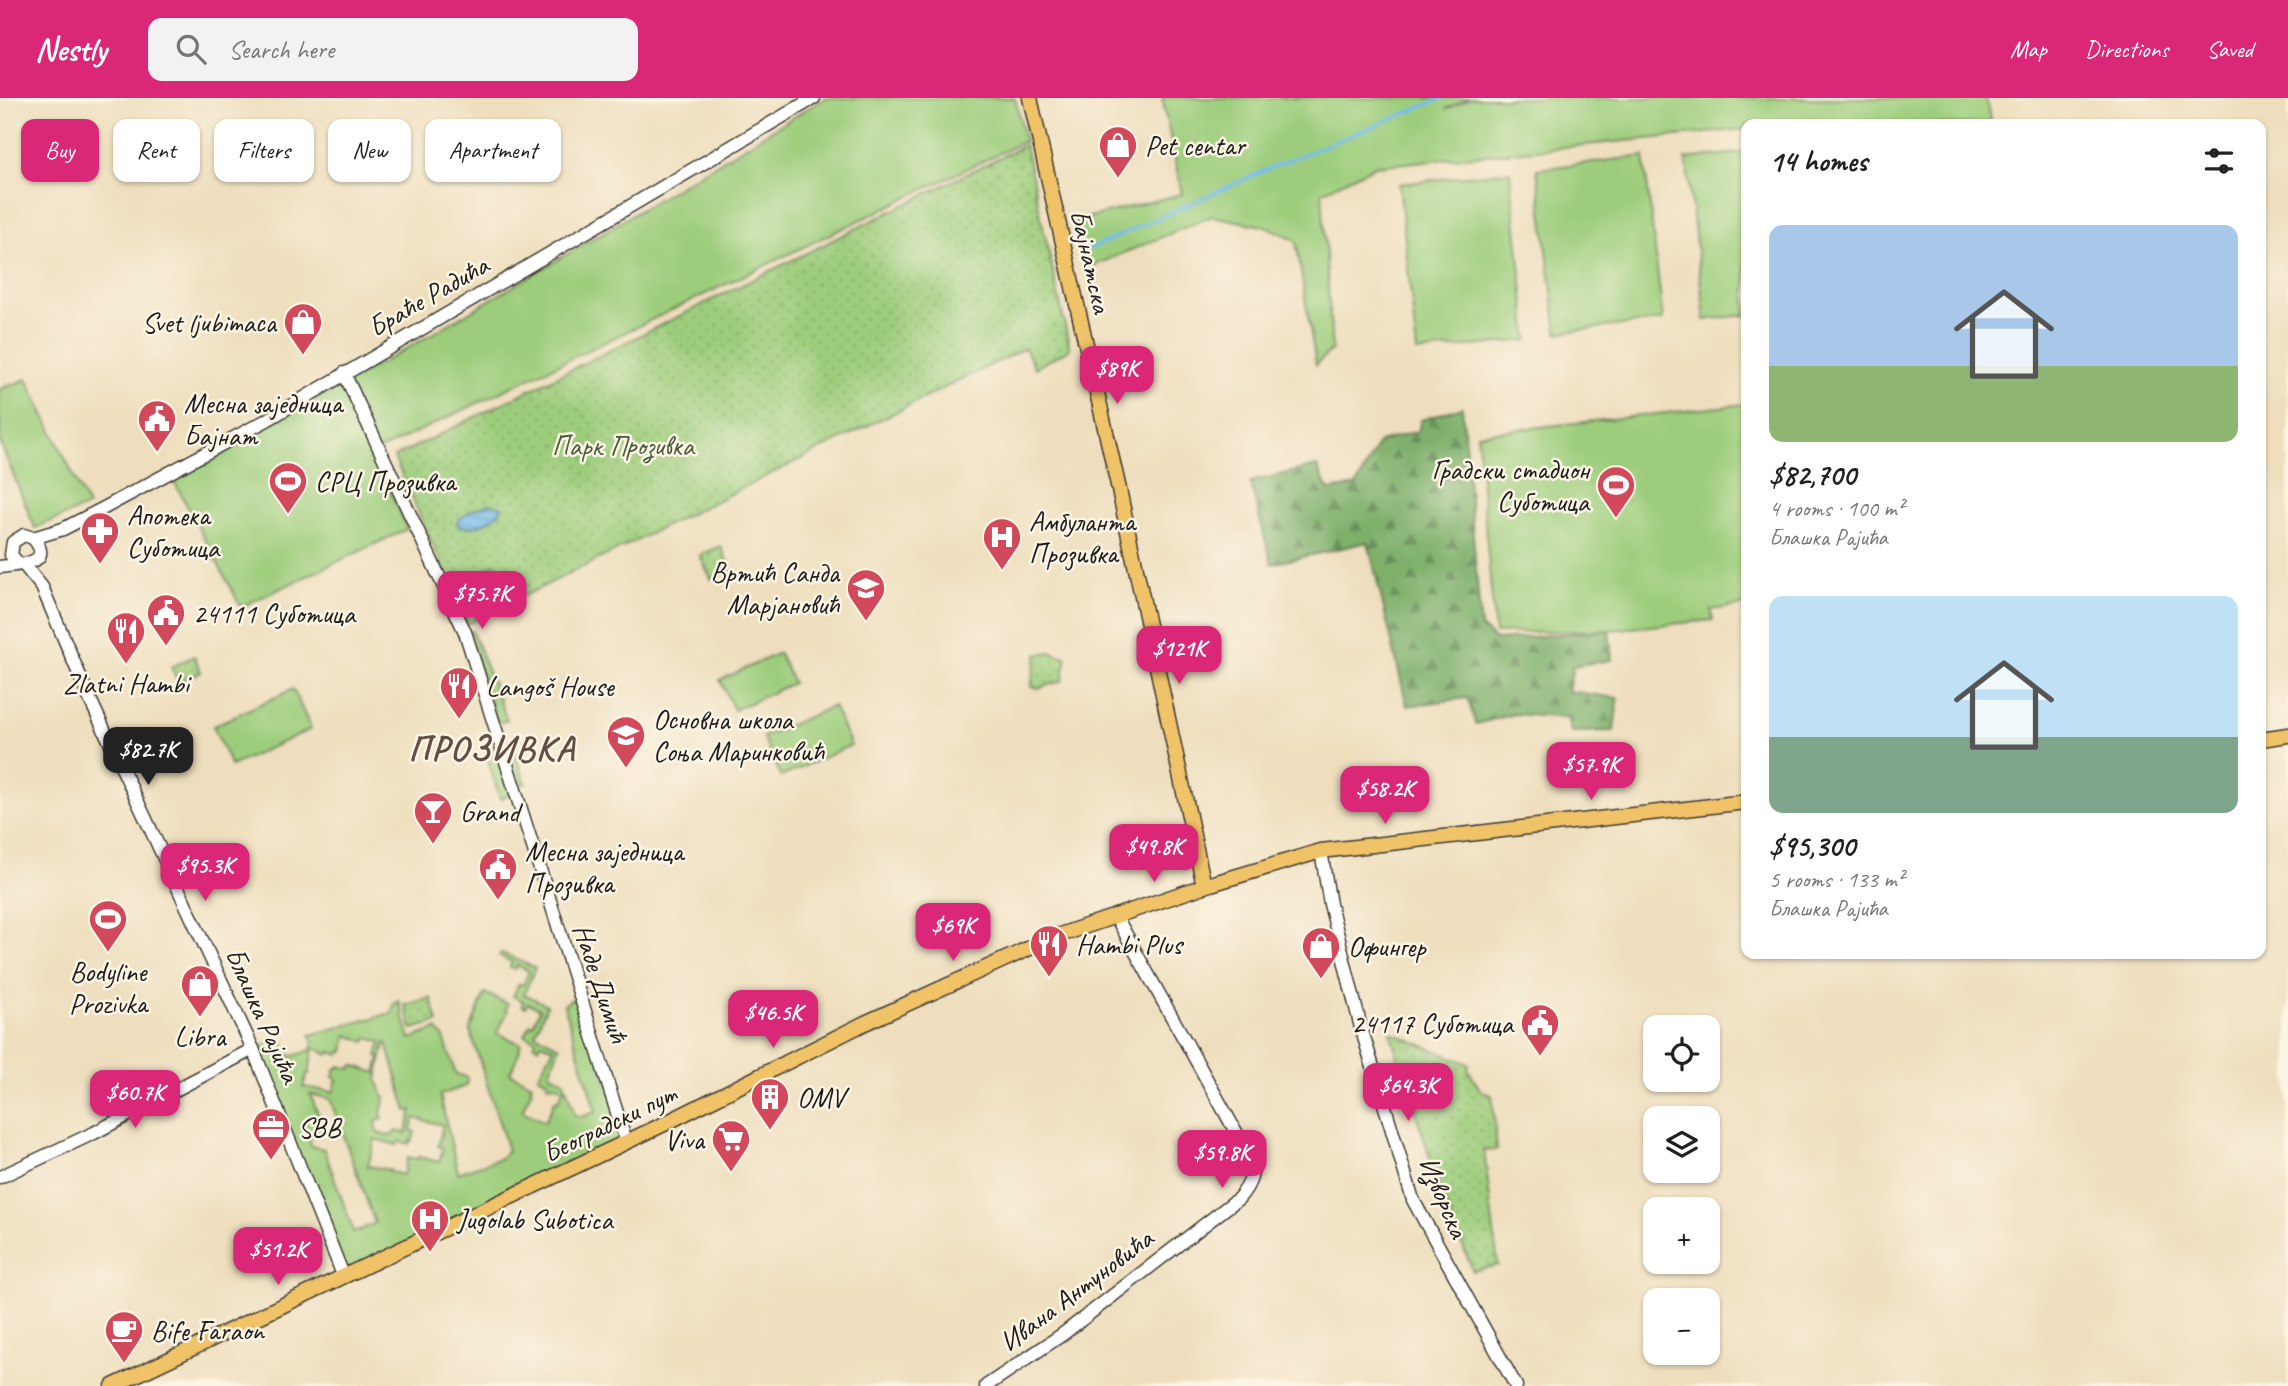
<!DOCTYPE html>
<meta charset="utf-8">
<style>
body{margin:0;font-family:Caveat,sans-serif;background:#f2f2f2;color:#202124;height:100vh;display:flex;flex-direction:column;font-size:26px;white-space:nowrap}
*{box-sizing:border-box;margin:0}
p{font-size:23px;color:#757577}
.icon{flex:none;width:38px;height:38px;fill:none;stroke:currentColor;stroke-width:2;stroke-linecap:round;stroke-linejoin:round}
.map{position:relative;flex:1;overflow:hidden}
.panel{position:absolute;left:1741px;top:21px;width:525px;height:840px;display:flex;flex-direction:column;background:#fff;border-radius:14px;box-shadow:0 2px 5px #0004}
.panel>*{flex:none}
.banner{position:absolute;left:21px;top:21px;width:665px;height:63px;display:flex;gap:14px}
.fabs{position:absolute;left:1643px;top:917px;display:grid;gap:14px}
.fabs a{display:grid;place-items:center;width:77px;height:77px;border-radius:14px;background:#fff;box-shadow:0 2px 5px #0004;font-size:35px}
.price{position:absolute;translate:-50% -60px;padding:0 16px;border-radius:14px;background:#db2777;color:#fff;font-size:23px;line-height:46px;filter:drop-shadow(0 2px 4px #0008)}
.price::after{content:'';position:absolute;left:50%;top:42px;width:21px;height:16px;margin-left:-10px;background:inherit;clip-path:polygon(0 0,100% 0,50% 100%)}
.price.selected{background:#222;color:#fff}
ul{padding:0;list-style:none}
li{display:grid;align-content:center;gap:14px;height:371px;padding:0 28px}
li span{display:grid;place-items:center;height:217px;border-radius:14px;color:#555}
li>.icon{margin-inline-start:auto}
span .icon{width:126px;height:126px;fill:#fffc;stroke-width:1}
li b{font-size:30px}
h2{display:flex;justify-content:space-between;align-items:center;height:84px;padding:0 28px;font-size:30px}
.chip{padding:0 24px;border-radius:14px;background:#fff;box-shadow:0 2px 5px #0004;font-size:24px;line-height:63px}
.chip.selected{background:#db2777;color:#fff}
header{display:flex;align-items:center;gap:42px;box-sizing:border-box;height:98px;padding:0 35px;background:#db2777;color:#fff}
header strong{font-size:33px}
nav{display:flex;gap:38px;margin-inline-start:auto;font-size:24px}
.search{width:490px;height:63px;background:#f2f2f2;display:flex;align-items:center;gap:18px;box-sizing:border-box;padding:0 24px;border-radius:14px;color:#757577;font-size:26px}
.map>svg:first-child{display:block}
.grass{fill:#9dcd7c;stroke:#5c744c;stroke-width:2;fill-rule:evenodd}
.forest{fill:url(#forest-firs);stroke:#4d6644;stroke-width:2}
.park{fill:url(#park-dots);stroke:#5c744c;stroke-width:2}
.water{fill:url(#water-rules);stroke:#486c84;stroke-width:2}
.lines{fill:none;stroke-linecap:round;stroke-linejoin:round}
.stream{stroke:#75bbec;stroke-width:3.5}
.minor-casing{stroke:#3c3934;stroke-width:15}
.major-casing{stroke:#3c3934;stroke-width:17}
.minor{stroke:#fff;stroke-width:12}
.major{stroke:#f1c369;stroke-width:14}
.labels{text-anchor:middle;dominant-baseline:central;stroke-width:5;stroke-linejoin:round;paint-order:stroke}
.poi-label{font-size:28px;fill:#1c1c1c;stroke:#fcf5e5;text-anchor:start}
.street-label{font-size:28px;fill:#1c1c1c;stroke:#fcf5e5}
.park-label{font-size:28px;fill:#495a3e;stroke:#fcf5e5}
.district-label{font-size:35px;font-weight:bold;letter-spacing:2px;fill:#624e45;stroke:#fcf5e5}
</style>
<header>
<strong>Nestly</strong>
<div class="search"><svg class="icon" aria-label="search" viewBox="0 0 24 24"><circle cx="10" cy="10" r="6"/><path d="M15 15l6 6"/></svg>Search here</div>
<nav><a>Map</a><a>Directions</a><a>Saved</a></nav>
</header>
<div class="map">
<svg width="2288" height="1288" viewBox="0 0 2288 1288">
<defs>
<pattern id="forest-firs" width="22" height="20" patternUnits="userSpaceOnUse" patternTransform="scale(1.75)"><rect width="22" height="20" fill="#7eb06c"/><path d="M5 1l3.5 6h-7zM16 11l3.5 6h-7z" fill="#668e58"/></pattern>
<pattern id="park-dots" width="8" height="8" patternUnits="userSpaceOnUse" patternTransform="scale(1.75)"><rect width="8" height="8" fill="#9dcd7c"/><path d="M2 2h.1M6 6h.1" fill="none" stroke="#87af6b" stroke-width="1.8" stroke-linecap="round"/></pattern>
<pattern id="water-rules" width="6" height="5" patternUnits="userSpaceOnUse" patternTransform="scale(1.75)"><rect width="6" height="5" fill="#75bbec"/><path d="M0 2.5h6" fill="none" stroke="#65a0ca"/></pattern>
</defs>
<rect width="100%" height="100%" fill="#fcf5e5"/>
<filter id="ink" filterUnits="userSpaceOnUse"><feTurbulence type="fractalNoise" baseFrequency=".0143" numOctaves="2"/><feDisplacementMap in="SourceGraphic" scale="14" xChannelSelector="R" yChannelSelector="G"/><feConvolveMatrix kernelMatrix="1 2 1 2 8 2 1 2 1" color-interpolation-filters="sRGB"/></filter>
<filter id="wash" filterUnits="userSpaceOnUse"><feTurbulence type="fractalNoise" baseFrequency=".00686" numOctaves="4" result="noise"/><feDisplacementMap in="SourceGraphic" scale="28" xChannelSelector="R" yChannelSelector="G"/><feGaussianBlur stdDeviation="1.57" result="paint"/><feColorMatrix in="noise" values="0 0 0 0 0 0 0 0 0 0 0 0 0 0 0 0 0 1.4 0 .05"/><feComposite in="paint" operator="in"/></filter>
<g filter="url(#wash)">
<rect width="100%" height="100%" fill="#eedebd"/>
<g class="grass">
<path d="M825 0H1015L1025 43 373 355 407 431 241 509 171 378C396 265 610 129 825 0Z"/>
<path d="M1162 0H1469L1446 11 1471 0H1986L1991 26H1746V31L1375 68 1322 94 1332 251 1316 267 1296 143 1268 129 1212 118 1086 171 1074 123 1182 96Z"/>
<path d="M1746 54V217L1705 222 1686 61Z"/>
<path d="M1644 58 1663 222 1557 235 1537 71Z"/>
<path d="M1510 73 1528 242 1417 254 1399 86Z"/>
<path d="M27 281 88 408 35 430 0 344V291Z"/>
<path d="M1746 306V507L1711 512 1713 522 1609 532 1495 535 1477 336Z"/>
<path d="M472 533 507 622 502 624 497 623 468 534Z"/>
<path d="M779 555 793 585 734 612 720 582Z"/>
<path d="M293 591 311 631 231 668 213 628Z"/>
<path d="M833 608 851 647 781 679 763 639Z"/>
<path d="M512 647 526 686 513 685 515 694 500 701 487 659Z"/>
<path d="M502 855 535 870 524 896 547 907 535 936 560 948 549 975 564 983 575 1017 581 1019 596 1014 564 907 579 896 626 1043 343 1177 253 951 279 942 286 948 291 959 311 952 313 945 310 937 392 915 394 906 399 903 410 941 437 931 444 940 456 976 467 979 468 983 466 988 440 997 458 1075 501 1060 508 1052 470 932 485 895 508 906 506 911 508 913 497 935 521 946 519 951 520 952 510 975 532 986 530 990 532 991 522 1013 545 1024 555 1002 558 1003 564 991 554 986 552 988 547 986 548 983 538 978 554 950 541 945 539 949 534 947 536 942 525 937 530 926 533 927 540 911 528 905 525 909 522 908 523 903 513 898 519 886 523 887 529 873 517 867 515 871 510 869 512 864 499 858ZM347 937 366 944 368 940 381 944 377 958 380 959 376 975 353 967 351 971 340 968 339 970H336L333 979 337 981 333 994 303 989 307 976H309L313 950 323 953V955L329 957 330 954 340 957 341 953 344 954ZM385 945 387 946 407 1013 412 1012 406 1035 395 1033 393 1038 377 1035 376 1023 383 1021 381 1014 385 1001 377 982ZM310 996 330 1001 375 1125 354 1135 324 1051 311 1048 309 1039 325 1033ZM414 1020 443 1027 438 1048 443 1050 439 1064 419 1059 417 1061 408 1059 403 1077 390 1074V1072L368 1068 375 1041 397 1047 399 1043 409 1046 410 1043H412L415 1034 411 1032Z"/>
</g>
<path class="forest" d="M1462 309 1481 530 1496 542 1609 532 1612 562 1573 568 1568 593 1618 600 1614 633 1571 634 1567 620 1514 616 1476 626 1467 600 1407 608 1368 444 1272 466 1250 384 1317 368 1328 392 1356 388 1379 344 1418 333 1421 322Z"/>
<g class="park">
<path d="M1025 47 1070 251 1035 270 1025 250 514 503 495 466 472 478 490 514 468 526 394 359Z"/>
<path d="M721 448 731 473 711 481 700 457Z"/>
<path d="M1050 554 1067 559 1062 583 1039 590 1031 588 1037 557Z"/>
<path d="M194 558 201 574 178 584 171 569Z"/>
<path d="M431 900 438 924 412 931 405 907Z"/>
<path d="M1390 934 1469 966 1468 971 1481 993 1492 997 1497 1051 1484 1052 1498 1167 1473 1173 1443 1100Z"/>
</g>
<path class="water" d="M491 406 502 409C496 423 472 433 457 427L458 422 472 412Z"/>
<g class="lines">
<path class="stream" d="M1089 151 1277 67 1443 0"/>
</g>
</g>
<g filter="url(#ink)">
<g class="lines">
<g class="minor-casing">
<g id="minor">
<path d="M344 275 465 534 626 1043"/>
<path d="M33 440 63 431 104 410 265 323 814 0"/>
<path d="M24 467 42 489 88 597 253 951 343 1177"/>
<path d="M0 469C15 466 57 468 33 440L24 437 13 444 11 457 17 464"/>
<path d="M1321 753 1330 806 1360 926 1413 1102 1516 1288"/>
<path d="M0 1079 94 1035 253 951"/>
<path d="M986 1288 1063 1236 1239 1100C1249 1088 1256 1075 1250 1059L1115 817"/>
</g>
</g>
<g class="major-casing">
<g id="major">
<path d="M1030 0 1118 387 1204 788"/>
<path d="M2261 641 2288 637"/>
<path d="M113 1288 662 1027 865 925 1054 839 1204 788 1321 753 1746 704"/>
</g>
</g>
<use href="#minor" class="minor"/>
<use href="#major" class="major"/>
</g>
</g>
<defs>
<g id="shop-pin" transform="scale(2.0125)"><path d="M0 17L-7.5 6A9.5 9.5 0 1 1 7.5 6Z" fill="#d1495b" stroke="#fcf5e5"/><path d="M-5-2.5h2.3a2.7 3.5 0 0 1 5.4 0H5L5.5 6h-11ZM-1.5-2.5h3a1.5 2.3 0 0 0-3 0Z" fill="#fff"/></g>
<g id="civic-pin" transform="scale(2.0125)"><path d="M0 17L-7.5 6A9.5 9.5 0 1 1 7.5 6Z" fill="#d1495b" stroke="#fcf5e5"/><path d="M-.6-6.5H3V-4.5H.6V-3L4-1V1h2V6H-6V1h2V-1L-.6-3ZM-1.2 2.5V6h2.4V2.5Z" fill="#fff"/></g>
<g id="stadium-pin" transform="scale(2.0125)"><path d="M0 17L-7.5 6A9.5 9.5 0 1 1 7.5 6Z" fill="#d1495b" stroke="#fcf5e5"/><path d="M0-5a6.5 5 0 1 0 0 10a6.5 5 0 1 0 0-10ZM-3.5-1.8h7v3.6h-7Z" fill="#fff"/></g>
<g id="pharmacy-pin" transform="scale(2.0125)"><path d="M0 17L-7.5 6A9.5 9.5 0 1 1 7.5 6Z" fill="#d1495b" stroke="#fcf5e5"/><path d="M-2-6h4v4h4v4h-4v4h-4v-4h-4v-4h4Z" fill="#fff"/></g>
<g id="hospital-pin" transform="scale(2.0125)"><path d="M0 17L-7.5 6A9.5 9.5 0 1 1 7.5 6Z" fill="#d1495b" stroke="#fcf5e5"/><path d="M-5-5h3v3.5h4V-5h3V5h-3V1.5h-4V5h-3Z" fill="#fff"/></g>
<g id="school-pin" transform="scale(2.0125)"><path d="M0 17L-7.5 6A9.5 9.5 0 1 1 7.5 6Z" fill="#d1495b" stroke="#fcf5e5"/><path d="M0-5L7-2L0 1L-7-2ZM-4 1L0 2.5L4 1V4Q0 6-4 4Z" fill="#fff"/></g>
<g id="restaurant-pin" transform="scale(2.0125)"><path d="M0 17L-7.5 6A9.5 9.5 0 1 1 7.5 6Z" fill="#d1495b" stroke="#fcf5e5"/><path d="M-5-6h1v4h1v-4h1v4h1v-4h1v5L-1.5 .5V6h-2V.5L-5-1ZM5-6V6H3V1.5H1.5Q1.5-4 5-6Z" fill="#fff"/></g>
<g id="bar-pin" transform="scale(2.0125)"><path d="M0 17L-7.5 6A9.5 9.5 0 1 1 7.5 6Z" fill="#d1495b" stroke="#fcf5e5"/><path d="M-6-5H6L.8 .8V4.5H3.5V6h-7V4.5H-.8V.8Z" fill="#fff"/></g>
<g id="building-pin" transform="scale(2.0125)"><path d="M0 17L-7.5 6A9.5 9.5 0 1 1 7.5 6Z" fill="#d1495b" stroke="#fcf5e5"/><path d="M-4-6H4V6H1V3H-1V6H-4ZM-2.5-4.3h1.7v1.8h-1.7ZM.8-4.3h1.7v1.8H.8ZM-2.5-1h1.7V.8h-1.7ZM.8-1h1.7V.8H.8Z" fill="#fff"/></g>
<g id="office-pin" transform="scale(2.0125)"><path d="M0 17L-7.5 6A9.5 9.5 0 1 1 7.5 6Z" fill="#d1495b" stroke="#fcf5e5"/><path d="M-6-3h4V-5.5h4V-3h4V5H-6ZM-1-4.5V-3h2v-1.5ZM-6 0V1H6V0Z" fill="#fff"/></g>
<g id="supermarket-pin" transform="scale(2.0125)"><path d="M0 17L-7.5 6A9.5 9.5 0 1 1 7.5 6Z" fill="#d1495b" stroke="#fcf5e5"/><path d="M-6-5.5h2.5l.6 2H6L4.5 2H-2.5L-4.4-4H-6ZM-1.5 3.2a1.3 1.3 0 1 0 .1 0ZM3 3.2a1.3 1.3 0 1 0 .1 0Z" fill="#fff"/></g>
<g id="cafe-pin" transform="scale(2.0125)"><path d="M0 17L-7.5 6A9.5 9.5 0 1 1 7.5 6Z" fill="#d1495b" stroke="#fcf5e5"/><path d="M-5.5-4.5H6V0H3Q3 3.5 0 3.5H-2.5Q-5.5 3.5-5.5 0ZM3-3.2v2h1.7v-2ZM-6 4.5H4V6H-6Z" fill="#fff"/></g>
</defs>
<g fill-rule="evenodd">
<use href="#shop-pin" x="1118" y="47"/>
<use href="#shop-pin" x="303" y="224"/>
<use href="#civic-pin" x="157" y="321"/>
<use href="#stadium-pin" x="288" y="383"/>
<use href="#stadium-pin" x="1616" y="387"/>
<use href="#pharmacy-pin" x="100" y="433"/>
<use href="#hospital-pin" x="1002" y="439"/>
<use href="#school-pin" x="866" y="490"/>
<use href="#civic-pin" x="166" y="515"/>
<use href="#restaurant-pin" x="126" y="533"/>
<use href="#restaurant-pin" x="459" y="588"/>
<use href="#school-pin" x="626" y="637"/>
<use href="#bar-pin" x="433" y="713"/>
<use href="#civic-pin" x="498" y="769"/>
<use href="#stadium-pin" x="108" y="821"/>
<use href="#restaurant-pin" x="1049" y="846"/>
<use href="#shop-pin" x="1321" y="848"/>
<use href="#shop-pin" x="200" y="886"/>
<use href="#civic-pin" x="1540" y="925"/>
<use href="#building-pin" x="770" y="999"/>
<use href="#office-pin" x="271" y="1029"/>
<use href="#supermarket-pin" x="731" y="1041"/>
<use href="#hospital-pin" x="430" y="1121"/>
<use href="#cafe-pin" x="124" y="1232"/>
</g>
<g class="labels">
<g class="poi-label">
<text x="1145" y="47">Pet centar</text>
<text x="276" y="224" text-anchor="end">Svet ljubimaca</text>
<text x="184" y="305">Месна заједница<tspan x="184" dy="32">Бајнат</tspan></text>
<text x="1589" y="371" text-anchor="end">Градски стадион<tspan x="1589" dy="32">Суботица</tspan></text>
<text x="315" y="383">СРЦ Прозивка</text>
<text x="127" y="417">Апотека<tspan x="127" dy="32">Суботица</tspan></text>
<text x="1029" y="423">Амбуланта<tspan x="1029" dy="32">Прозивка</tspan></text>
<text x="839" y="474" text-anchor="end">Вртић Санда<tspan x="839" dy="32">Марјановић</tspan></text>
<text x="193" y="515">24111 Суботица</text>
<text x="126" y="585" text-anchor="middle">Zlatni Hambi</text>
<text x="486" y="588">Langoš House</text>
<text x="653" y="621">Основна школа<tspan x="653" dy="32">Соња Маринковић</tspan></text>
<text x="460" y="713">Grand</text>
<text x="525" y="753">Месна заједница<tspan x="525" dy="32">Прозивка</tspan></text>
<text x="1076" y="846">Hambi Plus</text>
<text x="1348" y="848">Офингер</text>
<text x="108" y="873" text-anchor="middle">Bodyline<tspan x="108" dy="32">Prozivka</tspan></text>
<text x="1513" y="925" text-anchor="end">24117 Суботица</text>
<text x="200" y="938" text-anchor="middle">Libra</text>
<text x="797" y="999">OMV</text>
<text x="298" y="1029">SBB</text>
<text x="704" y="1041" text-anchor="end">Viva</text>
<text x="457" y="1121">Jugolab Subotica</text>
<text x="151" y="1232">Bife Faraon</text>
</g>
<g class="street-label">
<text transform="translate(1091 163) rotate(77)">Бајнатска</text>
<text transform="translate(428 198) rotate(-30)">Браће Радића</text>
<text transform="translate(601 885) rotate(72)">Наде Димић</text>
<text transform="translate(263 917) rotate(66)">Блашка Рајића</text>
<text transform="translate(609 1025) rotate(-26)">Београдски пут</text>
<text transform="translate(1444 1099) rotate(67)">Изворска</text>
<text transform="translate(1076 1192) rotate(-37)">Ивана Антуновића</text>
</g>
<g class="park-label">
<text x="623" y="347">Парк Прозивка</text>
</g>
<g class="district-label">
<text x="492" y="650">ПРОЗИВКА</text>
</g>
</g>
</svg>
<div class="fabs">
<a><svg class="icon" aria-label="locate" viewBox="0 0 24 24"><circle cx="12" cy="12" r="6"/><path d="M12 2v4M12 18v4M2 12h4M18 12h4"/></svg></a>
<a><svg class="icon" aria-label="layers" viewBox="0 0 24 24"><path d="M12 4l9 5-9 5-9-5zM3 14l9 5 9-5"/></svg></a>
<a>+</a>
<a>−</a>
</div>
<b class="price" style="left:1117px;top:308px">$89K</b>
<b class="price" style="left:482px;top:533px">$75.7K</b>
<b class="price" style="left:1179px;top:588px">$121K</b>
<b class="price selected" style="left:148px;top:689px">$82.7K</b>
<b class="price" style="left:1591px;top:704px">$57.9K</b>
<b class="price" style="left:1385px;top:728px">$58.2K</b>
<b class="price" style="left:1154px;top:786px">$49.8K</b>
<b class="price" style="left:205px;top:805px">$95.3K</b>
<b class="price" style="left:953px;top:865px">$69K</b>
<b class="price" style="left:773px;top:952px">$46.5K</b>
<b class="price" style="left:1408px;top:1025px">$64.3K</b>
<b class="price" style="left:135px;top:1032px">$60.7K</b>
<b class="price" style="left:1222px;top:1092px">$59.8K</b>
<b class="price" style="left:278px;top:1189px">$51.2K</b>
<div class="banner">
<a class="chip selected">Buy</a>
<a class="chip">Rent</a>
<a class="chip">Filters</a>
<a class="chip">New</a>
<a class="chip">Apartment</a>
</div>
<section class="panel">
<h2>14 homes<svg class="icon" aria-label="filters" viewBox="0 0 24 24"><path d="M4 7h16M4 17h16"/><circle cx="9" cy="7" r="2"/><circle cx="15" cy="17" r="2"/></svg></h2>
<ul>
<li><span style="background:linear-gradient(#a9c7e8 65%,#8fb573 0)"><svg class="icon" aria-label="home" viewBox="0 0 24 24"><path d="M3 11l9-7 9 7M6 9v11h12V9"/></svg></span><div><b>$82,700</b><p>4 rooms · 100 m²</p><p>Блашка Рајића</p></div></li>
<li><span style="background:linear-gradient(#bfe0f5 65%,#7fa58c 0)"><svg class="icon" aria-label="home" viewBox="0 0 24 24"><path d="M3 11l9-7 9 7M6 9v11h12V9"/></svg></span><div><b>$95,300</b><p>5 rooms · 133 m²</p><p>Блашка Рајића</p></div></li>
</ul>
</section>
</div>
